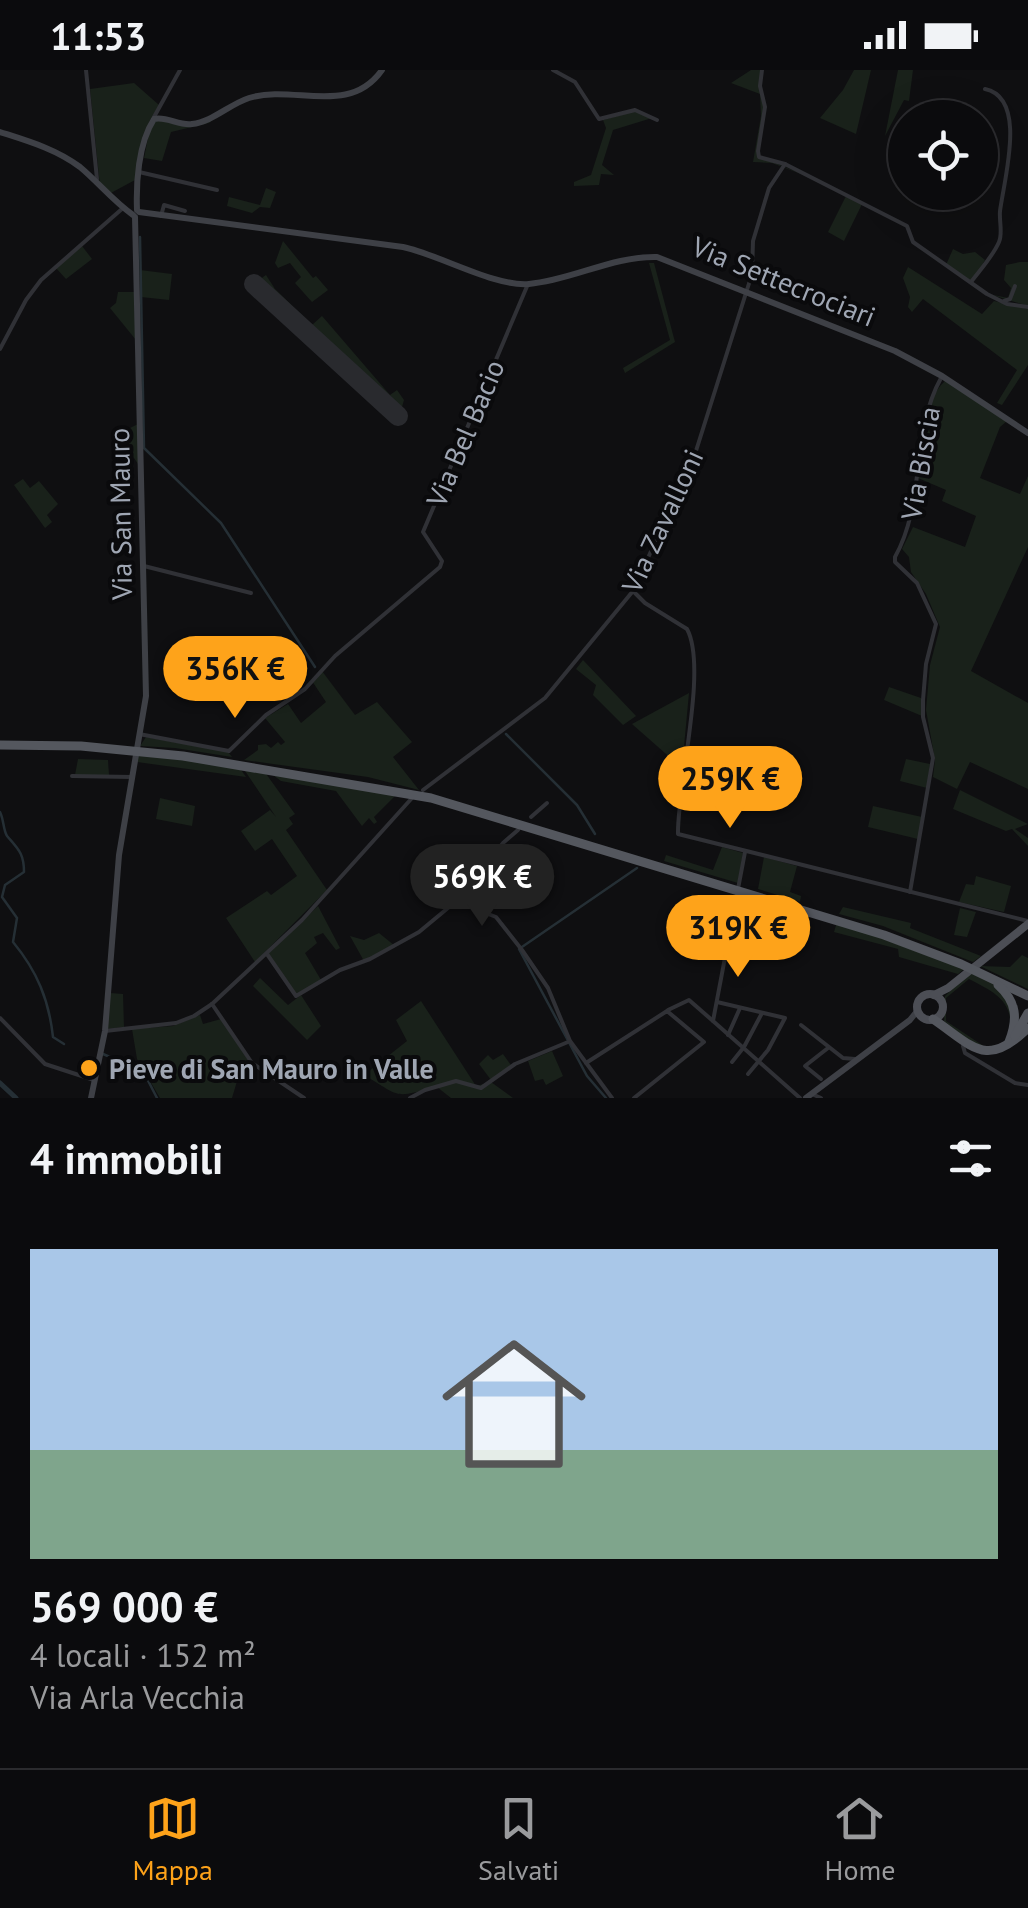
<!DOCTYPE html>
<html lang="it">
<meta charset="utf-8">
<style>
body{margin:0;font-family:"PT Sans",sans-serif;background:#141416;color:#f1f3f6;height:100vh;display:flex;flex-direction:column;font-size:38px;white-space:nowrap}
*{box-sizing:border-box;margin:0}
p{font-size:32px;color:#9a9b9d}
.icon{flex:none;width:55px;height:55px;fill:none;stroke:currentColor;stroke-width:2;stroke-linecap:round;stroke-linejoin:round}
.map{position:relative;height:1028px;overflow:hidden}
.drawer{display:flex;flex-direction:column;background:#0b0b0d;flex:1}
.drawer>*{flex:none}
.tools{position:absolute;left:888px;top:30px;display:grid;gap:20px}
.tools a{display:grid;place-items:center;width:110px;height:110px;border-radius:50%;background:#0b0b0d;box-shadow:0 10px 40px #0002,0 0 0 2px #2b2b2e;font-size:50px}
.price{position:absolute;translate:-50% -85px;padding:0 22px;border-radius:35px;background:#fea31a;color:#111;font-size:32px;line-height:65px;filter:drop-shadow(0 2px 5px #0008)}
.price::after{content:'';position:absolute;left:50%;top:60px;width:30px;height:22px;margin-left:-15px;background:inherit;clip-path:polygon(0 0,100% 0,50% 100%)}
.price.active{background:#222;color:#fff}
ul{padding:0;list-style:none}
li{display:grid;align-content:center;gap:20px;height:530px;padding:0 30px}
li+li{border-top:2px solid #2b2b2e}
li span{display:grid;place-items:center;height:310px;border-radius:0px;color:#555}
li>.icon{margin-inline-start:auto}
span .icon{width:180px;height:180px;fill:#fffc;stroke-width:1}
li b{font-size:42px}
h2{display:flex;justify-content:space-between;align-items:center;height:120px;padding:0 30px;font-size:42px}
.status{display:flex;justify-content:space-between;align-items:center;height:70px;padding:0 50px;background:#0b0b0d;direction:ltr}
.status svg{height:28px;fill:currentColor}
.menu{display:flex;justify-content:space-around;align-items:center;height:140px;border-top:2px solid #2b2b2e;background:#0b0b0d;font-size:28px;color:#9a9b9d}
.menu a{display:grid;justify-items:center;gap:5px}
.menu .active{color:#fea31a}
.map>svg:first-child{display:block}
.green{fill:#19211a;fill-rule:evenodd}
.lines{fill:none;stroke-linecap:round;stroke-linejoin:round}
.stream{stroke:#252f35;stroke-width:2.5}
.canal{stroke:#252f35;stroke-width:5}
.runway{stroke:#292a2e;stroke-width:20}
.minor{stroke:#303136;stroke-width:4}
.secondary{stroke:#3e4046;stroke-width:6}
.primary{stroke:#4c4e55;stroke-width:8}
.trunk{stroke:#54575e;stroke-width:9}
.poi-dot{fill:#fea31a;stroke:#0a0a0c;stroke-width:4}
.labels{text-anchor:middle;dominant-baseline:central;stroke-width:8;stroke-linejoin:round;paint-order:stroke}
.street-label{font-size:28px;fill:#9fa6b3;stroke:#0a0a0c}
.poi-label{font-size:28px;font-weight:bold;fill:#9fa6b3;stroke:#0a0a0c;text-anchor:start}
</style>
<div class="status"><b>11:53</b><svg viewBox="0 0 49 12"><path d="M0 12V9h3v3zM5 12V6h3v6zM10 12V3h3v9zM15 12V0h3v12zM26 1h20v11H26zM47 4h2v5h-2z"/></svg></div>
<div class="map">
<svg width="1028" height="1028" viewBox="0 0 1028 1028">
<rect width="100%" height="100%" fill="#0f0f11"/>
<g class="green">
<path d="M751 0H761L759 15 764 32 758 86 809 107 772 93 753 92 761 46 760 24 731 13Z"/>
<path d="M854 0H871L856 64 820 48 843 20Z"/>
<path d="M898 0H913L909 31 904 30 885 66Z"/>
<path d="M134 13 159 35 149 52 135 110 109 124 100 116 90 19Z"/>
<path d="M635 41 652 48 613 60 602 95 614 105 601 104 599 115 574 116V112L591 105 606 58 603 50Z"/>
<path d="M216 47 209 53 171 62 162 91 144 88 150 58 157 50 189 57Z"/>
<path d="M266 118 276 122 270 138 260 137 252 143 227 136 229 127 260 135Z"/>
<path d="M846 126 862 134 844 171 828 162Z"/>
<path d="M283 171 313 208 316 206 328 220 312 232 295 213 301 207 290 193 278 198 275 193Z"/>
<path d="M82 176 92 189 66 209 56 198Z"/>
<path d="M953 179 963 184 975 182 985 190 972 212 946 195Z"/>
<path d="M1020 192H1028V236L989 224 1008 228 1011 218 1004 210 1006 195Z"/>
<path d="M649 193H654L675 272 625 303 623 298 670 270Z"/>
<path d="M908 197 982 244 994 231 1028 239V295L1002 335 997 333 1017 300 923 229 912 242 908 237 910 227 903 208Z"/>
<path d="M140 200 172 204 169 230 141 227Z"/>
<path d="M266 205 275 219 312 255 322 246 390 325 397 320 404 330 400 344 256 212Z"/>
<path d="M118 222H134L136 270 110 238 116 233Z"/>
<path d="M945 311 1007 351 1000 357 980 408 1020 424 1028 406V477L971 601 1028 633V719L970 692 957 719 933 707 935 690 926 640 930 595 940 557 926 524 911 502 909 487 902 479 913 457 965 477 976 446 942 431 946 420 918 408C922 377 921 333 945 311Z"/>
<path d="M138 354V394L118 364Z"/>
<path d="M23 409 30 418 39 411 58 434 47 445 52 452 45 458 14 415Z"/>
<path d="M583 590 636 646 623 655 593 625 596 615 576 599Z"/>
<path d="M322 601 355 645 377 632 412 672 393 687 419 720 368 707 244 690 258 680V675L266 674 271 678 278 672 281 675 285 672 265 648 288 634 301 653 326 632 312 611Z"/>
<path d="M889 617 921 628 922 646 884 630Z"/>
<path d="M689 623 682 698 632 654Z"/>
<path d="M146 667 228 682 232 687 175 678 140 676Z"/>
<path d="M138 682 239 697 246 707 137 692Z"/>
<path d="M78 689 108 690 109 705H75Z"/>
<path d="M906 689 930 694 927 718 900 711Z"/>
<path d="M243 698 264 701 295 744 289 748 293 754 286 760 327 820 255 892 226 848 267 821 271 825 297 806 272 769 255 781 241 761 270 740 276 747Z"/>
<path d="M269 702 398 723 374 747 377 752 374 754 369 748 362 756 336 721 281 711Z"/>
<path d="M960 720 1028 754 1015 759 1028 768V776L1012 759 1006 761 953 739Z"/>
<path d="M160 728 195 736 192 756 156 749Z"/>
<path d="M873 736 922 747 918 769 868 757Z"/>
<path d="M722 777 743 783 738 813 664 791 666 785 713 800Z"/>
<path d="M764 787 797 796 790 822 801 826 800 832 758 819Z"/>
<path d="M976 806 1011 816 1004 842 959 832 966 814 974 815Z"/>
<path d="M318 836 340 878 336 880 323 863 314 867 317 873 305 883 321 910 296 925 268 884Z"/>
<path d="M843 837 911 853 910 858 981 886 973 892 883 856 839 844Z"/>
<path d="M960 838 976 842 967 867 954 865Z"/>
<path d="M837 852 964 899 958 904 899 887 898 879 834 862Z"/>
<path d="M695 856 710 859 704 885 691 882Z"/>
<path d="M379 863 395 876 364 891 350 866 364 870Z"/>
<path d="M1022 885 1028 888V919L980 896 1010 897Z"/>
<path d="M970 902C981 908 996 913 1004 922 1021 940 1016 989 984 978 969 974 956 960 944 951L945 926ZM969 909C994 922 1012 930 1011 960L1003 974 985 977 946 951V928Z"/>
<path d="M260 908 288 935 301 925 321 956 307 970 253 916Z"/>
<path d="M110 923 123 924 124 957 106 959Z"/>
<path d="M421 931 476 1016 491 1012 513 1028H451L437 1017C392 1028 403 1028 364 1005L407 971 396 950Z"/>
<path d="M200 945 203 954 221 949 250 993 238 1008 232 1028H160L137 989 132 959 173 956Z"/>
<path d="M552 981 563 1006 546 1015 543 1009 535 1011 528 991Z"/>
<path d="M503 984 511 995 491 1010 479 994 488 985 493 990Z"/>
</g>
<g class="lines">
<g class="stream">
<path d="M140 167 144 378 221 453 315 597"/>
<path d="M506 664 577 735 595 764"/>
<path d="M0 742C4 750 3 759 7 766 18 779 24 783 24 802L5 815 2 827 17 848 13 872C37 901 49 930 53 967L64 974"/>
<path d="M103 984 117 990 139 993 157 1028"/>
<path d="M606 1028 587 1006 519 879 637 798"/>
</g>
<path class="canal" d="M0 1013 16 1028"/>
<path class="runway" d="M254 214 398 346"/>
<g class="minor">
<path d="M86 0 97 109"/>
<path d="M553 0 575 12 599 49 635 40 657 50"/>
<path d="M762 0 760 16 765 37 758 81 759 87 785 94 907 156 913 172 987 224 1007 234 1028 237"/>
<path d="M154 47 180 0"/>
<path d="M139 102 217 120"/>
<path d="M161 146 164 135 185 141"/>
<path d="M971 212C980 200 993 186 999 172 1003 163 999 151 1000 141 1004 109 1028 28 985 19"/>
<path d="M1004 231 1010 229 1015 216"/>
<path d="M0 279 26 230 41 210 123 138"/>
<path d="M144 496 251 523"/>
<path d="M633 521 645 533 687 559C708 598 677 716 678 764L1028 851"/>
<path d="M139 664 229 681 266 645 305 619 335 586 440 497 442 491 423 462 528 214"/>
<path d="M72 706 132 707"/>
<path d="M423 720 545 628 633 521 695 384 752 204 753 171 769 118 785 94"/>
<path d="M531 747 547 733"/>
<path d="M745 782 713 951 800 1028"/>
<path d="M910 822 933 688 923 647V630L926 594 936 554 917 513 895 492V487C926 432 910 364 941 308"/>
<path d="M460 828 470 837 496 847 522 880 548 918 570 971 612 1028"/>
<path d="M691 868 684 866 690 840 731 850"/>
<path d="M267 884 296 926 340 900 370 889 419 862 460 828 503 773 518 760"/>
<path d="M717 932 785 948 768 980 748 1004"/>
<path d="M212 934 252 993 304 1028"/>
<path d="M668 940 689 930 713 951"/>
<path d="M0 948 45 994 94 1010"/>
<path d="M801 955 843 988 855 989"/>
<path d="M105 961 176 953 194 946 212 934 302 850 412 728"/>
<path d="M728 965 740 938"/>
<path d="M963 976 965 983 1015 1013 1028 1015"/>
<path d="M732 992 744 977 762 943"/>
<path d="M586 993 667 941 704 972 634 1028"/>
<path d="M821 1009 805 996 828 978"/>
<path d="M812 1024 821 1028"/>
<path d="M410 1028 425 1020 456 1011 481 1018 515 994 568 972"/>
</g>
<g class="secondary">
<path d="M0 62C28 71 56 79 80 97 98 112 113 131 133 145"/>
<path d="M137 140C136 114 138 74 154 49 167 46 179 56 192 54 212 52 230 34 249 28 294 14 349 47 382 0"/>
<path d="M139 142 403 177C440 185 495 217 529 214 573 210 612 186 657 187L895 281 942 306 1028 363"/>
<path d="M91 1028 105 961 119 785 146 626 135 147"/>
<path d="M806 1028 910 950 918 940"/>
</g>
<g class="primary">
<circle cx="930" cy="937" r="13"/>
<path d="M934 925 948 918 1028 854"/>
</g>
<g class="trunk">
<path d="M0 675 81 676 183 686 431 728 884 865 961 894 1028 926"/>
<path d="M998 915C1017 932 1018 949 1009 972"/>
<path d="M933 949C974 977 986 999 1028 958"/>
<path d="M1015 966 1028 943"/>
</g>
</g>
<circle class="poi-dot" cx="89" cy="998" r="10"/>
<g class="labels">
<g class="street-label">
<text transform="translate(784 211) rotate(22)">Via Settecrociari</text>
<text transform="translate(465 363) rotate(-67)">Via Bel Bacio</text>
<text transform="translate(920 393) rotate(-80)">Via Biscia</text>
<text transform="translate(120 444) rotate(-91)">Via San Mauro</text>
<text transform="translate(662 451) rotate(-65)">Via Zavalloni</text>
</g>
<g class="poi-label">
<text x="109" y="998">Pieve di San Mauro in Valle</text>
</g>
</g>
</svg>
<div class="tools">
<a><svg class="icon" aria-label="locate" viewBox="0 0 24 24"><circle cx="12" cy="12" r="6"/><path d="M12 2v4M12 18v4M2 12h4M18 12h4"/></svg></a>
</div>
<b class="price" style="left:235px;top:651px">356K €</b>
<b class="price" style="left:730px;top:761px">259K €</b>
<b class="price active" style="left:482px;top:859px">569K €</b>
<b class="price" style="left:738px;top:910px">319K €</b>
</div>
<section class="drawer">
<h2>4 immobili<svg class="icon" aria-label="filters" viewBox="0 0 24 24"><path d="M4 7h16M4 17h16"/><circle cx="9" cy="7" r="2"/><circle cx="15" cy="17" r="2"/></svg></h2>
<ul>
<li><span style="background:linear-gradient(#a9c7e8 65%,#7fa58c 0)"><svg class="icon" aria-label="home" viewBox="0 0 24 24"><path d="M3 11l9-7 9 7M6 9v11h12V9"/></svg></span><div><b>569 000 €</b><p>4 locali · 152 m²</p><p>Via Arla Vecchia</p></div></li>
</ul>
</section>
<nav class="menu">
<a class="active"><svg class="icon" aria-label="map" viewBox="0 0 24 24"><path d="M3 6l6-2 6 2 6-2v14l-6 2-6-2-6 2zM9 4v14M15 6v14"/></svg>Mappa</a>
<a><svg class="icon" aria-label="saved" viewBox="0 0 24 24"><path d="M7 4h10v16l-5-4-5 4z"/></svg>Salvati</a>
<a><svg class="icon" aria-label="home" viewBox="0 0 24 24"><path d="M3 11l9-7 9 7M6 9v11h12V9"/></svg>Home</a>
</nav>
